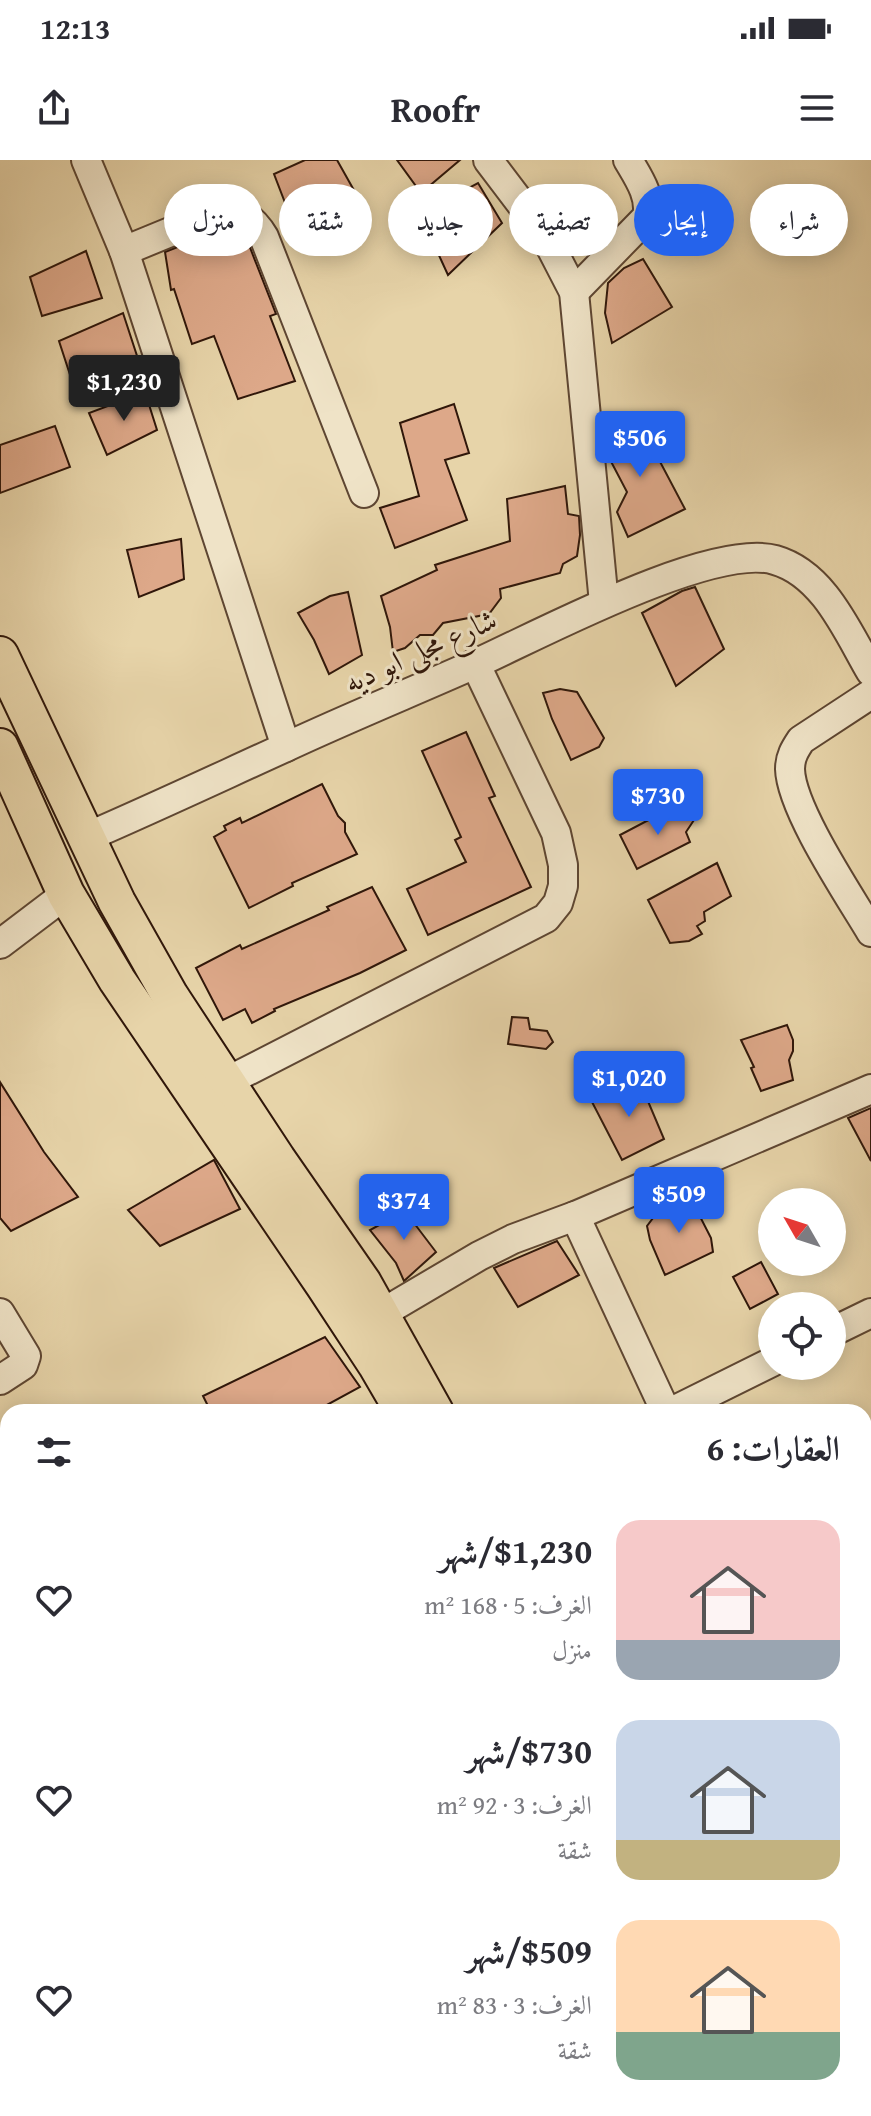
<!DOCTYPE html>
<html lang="ar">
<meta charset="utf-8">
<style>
body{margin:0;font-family:"Gentium Book Plus",Amiri,serif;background:#f2f2f3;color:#2b2b33;direction:rtl;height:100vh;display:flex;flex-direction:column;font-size:30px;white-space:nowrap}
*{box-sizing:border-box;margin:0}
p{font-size:26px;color:#7c7c81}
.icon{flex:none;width:44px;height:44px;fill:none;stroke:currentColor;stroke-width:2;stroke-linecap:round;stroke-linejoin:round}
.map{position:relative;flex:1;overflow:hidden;direction:ltr}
.details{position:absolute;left:0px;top:1244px;width:872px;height:712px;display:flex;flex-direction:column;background:#fff;border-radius:24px 24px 0 0;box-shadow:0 4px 20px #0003;direction:rtl}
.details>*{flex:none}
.hud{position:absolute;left:24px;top:24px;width:824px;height:72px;direction:rtl;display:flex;gap:16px}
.needle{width:52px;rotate:309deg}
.tools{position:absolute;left:758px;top:1028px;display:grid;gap:16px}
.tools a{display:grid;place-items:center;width:88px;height:88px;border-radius:50%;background:#fff;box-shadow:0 4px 20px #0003;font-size:40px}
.price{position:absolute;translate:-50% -68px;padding:0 18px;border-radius:8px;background:#2563eb;color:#fff;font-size:26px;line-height:52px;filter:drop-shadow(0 2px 4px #0008)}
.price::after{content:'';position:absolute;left:50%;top:48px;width:24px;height:18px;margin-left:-12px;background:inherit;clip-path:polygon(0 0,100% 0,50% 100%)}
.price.current{background:#222;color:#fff}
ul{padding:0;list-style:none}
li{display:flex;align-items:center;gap:24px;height:200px;padding:0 32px}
li span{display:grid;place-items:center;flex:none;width:224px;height:160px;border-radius:24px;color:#555}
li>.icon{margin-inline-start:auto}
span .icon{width:96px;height:96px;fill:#fffc;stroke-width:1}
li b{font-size:34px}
h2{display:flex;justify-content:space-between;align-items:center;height:96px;padding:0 32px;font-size:34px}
.tag{padding:0 28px;border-radius:36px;background:#fff;box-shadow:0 4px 20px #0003;font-size:28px;line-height:72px}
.tag.current{background:#2563eb;color:#fff}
.status{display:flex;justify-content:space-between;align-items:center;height:56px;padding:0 40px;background:#fff;direction:ltr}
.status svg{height:22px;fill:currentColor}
header{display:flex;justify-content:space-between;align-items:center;height:104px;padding:0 32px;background:#fff;font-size:36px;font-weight:700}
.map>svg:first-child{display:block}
.building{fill:#dda889;stroke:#30170a;stroke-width:2}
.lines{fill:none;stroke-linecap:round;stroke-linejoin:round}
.minor-casing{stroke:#5e4632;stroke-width:32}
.major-casing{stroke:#30170a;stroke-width:40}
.minor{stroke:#efe3c7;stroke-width:28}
.major{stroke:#e7d4a9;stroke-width:36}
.labels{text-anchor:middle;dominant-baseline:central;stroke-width:6;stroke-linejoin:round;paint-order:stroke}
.street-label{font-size:30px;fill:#30170a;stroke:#efe3c7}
</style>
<div class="status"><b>12:13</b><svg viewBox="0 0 49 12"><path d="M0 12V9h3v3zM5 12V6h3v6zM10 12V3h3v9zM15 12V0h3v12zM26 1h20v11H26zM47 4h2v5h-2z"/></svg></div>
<header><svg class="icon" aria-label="menu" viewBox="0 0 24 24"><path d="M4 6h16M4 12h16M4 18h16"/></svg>Roofr<svg class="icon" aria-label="share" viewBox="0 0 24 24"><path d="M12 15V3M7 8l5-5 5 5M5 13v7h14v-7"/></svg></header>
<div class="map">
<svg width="871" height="1956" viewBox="0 0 871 1956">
<rect width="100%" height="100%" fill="#e7d4a9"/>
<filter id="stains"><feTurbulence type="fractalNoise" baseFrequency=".0025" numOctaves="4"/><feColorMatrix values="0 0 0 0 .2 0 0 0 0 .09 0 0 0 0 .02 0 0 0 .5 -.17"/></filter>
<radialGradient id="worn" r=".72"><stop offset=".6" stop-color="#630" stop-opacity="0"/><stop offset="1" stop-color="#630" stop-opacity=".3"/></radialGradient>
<g class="building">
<path d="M305 0H337L360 41 299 79 274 14Z"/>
<path d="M397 0H460L421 33Z"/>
<path d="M478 23 502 63 448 115 420 54Z"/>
<path d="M230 70 239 73 249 85 276 154 270 156 295 221 238 239 214 176 192 184 174 129 171 130 165 92 218 71Z"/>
<path d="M86 91 102 138 42 156 30 117Z"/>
<path d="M643 99 672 147 612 183 605 153 608 123 624 108Z"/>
<path d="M123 153 139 202 74 227 59 181Z"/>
<path d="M145 232 157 270 107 295 89 253Z"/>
<path d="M454 244 469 293 445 300 467 360 395 388 380 348 419 336 400 263Z"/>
<path d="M638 260 685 349 628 377 617 352 627 332 606 292 604 271Z"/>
<path d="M55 266 70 307 0 333V285Z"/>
<path d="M565 326 568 354 579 356 580 375 577 396 563 404 560 413 500 429 501 438 489 454 443 463 433 475H420L405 488 393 492 390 467 381 436 437 410 435 405 510 381 507 339Z"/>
<path d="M181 379 184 419 139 437 127 390Z"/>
<path d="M695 427 724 489 676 526 642 453 682 431Z"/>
<path d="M348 432 362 495 329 514 314 480 298 453 330 436Z"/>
<path d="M560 529 577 532 604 578 599 587 571 600 552 559 543 533Z"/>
<path d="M466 572 495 636 489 638 531 727 428 775 407 729 466 702 455 680 461 677 422 591Z"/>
<path d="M322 624 338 656 345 663V672L357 694 292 723 293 726 249 748 214 677 226 670 224 666 240 658 242 663Z"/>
<path d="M675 646 680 654 696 657 686 672 690 682 637 709 620 675Z"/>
<path d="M717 703 731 736 704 752 705 761 697 766 702 774 689 781 670 783 648 740Z"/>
<path d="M372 727 406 790 360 813 274 849 275 851 252 863 245 849 223 860 196 808 240 785 242 789 329 750 327 747Z"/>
<path d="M512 857 528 858 530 869 547 871 553 882 546 889 508 884Z"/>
<path d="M787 865 793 880V891L789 900 793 920 761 931 751 908 754 907 741 880Z"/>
<path d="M639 920 664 979 622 1000 591 940Z"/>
<path d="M0 922 44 992 78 1037 11 1071 0 1058Z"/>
<path d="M871 948V1001L848 958Z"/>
<path d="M214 1000 240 1049 160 1086 128 1050Z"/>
<path d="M689 1035 711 1078 713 1092 665 1115 650 1080 647 1066 666 1041Z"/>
<path d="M395 1038 436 1092 404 1121 396 1103 370 1070 392 1058Z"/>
<path d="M557 1081 579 1115 518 1147 494 1108Z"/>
<path d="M761 1102 778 1134 750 1149 733 1117Z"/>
<path d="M325 1177 360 1227 314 1252H211L203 1236Z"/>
</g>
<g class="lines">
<g class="minor-casing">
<g id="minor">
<path d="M86 0 124 91 286 587"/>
<path d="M488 0 544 74 574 132 604 443"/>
<path d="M124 91 214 54C239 50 251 55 264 77L364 333"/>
<path d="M574 132 647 57C652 37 638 17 628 0"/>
<path d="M871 534 801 580C795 589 790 597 790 609 791 649 849 735 871 772"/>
<path d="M87 677C154 648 220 617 286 587 348 558 412 532 475 504 537 476 712 382 775 400 824 414 847 471 871 512"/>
<path d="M0 784 66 734"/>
<path d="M226 922 546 758 558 743 563 726V705L556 673 475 503"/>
<path d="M575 1056 666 1252"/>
<path d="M0 1153 26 1196 23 1205 0 1220"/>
<path d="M379 1155 479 1096 513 1079 575 1056 871 929"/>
<path d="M832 1172 871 1153"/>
<path d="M671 1252 772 1202"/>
<path d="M864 1429 871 1425"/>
<path d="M0 1892 8 1910"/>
<path d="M26 1948 31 1956"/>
<path d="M855 1948V1956"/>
</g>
</g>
<g class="major-casing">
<g id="major">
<path d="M0 495 117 742 170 836 277 999 363 1123 435 1252"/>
<path d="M0 587 66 734 117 820 324 1125 376 1204 404 1252"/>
<path d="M656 1948 657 1956"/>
</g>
</g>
<use href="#minor" class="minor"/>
<use href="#major" class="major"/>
</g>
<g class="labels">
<g class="street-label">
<text transform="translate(420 490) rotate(-24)">شارع مجلى ابو ديه</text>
</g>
</g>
<rect width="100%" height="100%" filter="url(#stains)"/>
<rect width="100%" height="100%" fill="url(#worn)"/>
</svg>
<div class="tools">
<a><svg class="needle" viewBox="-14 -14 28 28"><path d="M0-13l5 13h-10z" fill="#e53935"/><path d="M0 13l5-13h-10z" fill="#7c7c81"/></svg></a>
<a><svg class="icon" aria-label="locate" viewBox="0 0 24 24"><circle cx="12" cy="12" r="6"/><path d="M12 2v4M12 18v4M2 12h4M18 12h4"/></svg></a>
</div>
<b class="price current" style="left:124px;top:263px">$1,230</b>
<b class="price" style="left:640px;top:319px">$506</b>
<b class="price" style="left:658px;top:677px">$730</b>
<b class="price" style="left:629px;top:959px">$1,020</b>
<b class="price" style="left:679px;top:1075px">$509</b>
<b class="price" style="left:404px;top:1082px">$374</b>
<div class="hud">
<a class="tag">شراء</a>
<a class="tag current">إيجار</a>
<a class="tag">تصفية</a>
<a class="tag">جديد</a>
<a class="tag">شقة</a>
<a class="tag">منزل</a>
</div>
<section class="details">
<h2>العقارات: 6<svg class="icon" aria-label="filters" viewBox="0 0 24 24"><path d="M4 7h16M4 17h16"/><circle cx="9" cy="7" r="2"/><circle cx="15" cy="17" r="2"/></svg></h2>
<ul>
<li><span style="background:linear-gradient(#f6c9c9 75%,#9aa5b1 0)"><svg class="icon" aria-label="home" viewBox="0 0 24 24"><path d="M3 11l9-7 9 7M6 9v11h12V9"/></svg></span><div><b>$1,230/شهر</b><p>الغرف: 5 · 168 m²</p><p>منزل</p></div><svg class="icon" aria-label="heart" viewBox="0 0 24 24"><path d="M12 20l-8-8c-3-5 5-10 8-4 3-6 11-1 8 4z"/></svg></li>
<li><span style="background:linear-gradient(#c9d6e8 75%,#c2b280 0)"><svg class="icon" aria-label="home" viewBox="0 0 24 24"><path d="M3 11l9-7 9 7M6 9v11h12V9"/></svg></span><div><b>$730/شهر</b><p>الغرف: 3 · 92 m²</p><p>شقة</p></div><svg class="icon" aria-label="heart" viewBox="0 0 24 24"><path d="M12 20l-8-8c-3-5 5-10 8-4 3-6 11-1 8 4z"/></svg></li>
<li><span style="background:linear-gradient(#ffd9b3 70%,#7fa58c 0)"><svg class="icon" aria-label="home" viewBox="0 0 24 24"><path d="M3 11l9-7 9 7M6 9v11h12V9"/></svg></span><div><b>$509/شهر</b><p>الغرف: 3 · 83 m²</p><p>شقة</p></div><svg class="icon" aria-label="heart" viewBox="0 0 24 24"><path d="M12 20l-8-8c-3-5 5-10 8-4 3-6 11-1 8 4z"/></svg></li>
</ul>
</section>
</div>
